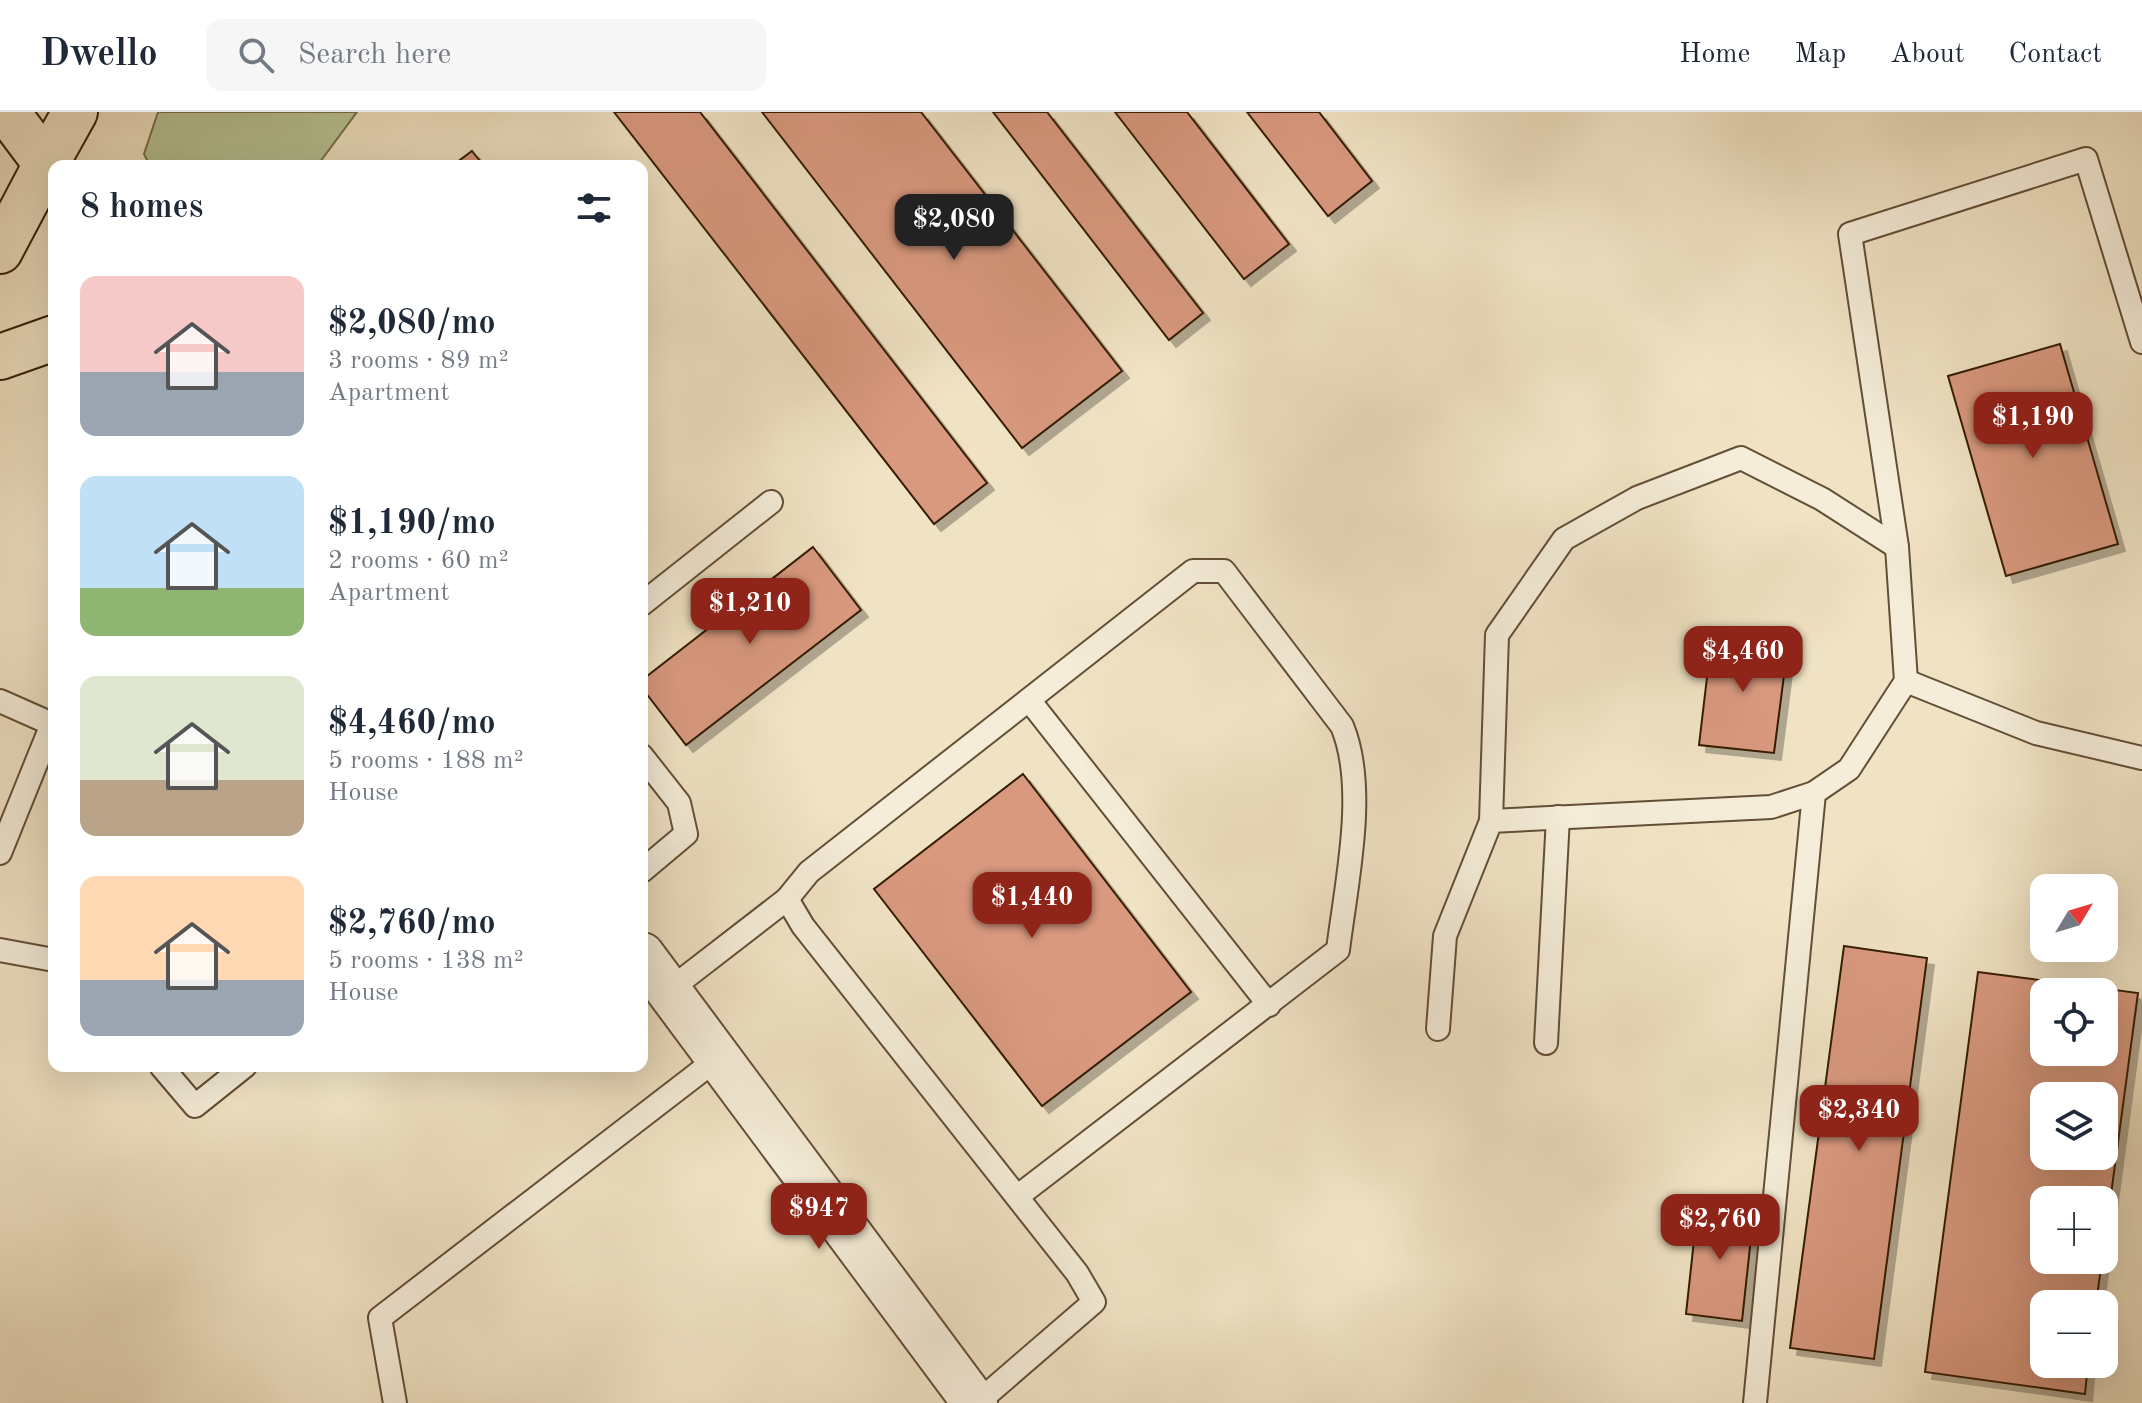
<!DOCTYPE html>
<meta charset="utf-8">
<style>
body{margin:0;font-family:"Old Standard TT",serif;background:#f6f6f7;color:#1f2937;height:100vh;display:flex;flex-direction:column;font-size:30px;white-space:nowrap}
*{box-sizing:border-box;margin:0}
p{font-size:26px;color:#747a83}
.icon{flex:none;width:44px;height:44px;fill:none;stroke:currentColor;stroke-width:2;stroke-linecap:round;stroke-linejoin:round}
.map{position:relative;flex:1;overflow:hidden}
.drawer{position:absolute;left:48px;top:48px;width:600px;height:912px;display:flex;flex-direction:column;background:#fff;border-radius:16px;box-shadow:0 8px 32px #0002}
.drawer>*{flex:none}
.needle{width:52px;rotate:52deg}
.fabs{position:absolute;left:2030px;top:762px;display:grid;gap:16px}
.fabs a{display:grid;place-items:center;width:88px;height:88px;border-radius:16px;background:#fff;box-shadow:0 8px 32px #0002;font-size:40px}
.price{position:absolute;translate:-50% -68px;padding:0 18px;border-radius:16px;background:#8f2418;color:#fff;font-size:26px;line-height:52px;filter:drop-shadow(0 2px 4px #0008)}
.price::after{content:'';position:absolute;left:50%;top:48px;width:24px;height:18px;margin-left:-12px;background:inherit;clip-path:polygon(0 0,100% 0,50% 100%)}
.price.active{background:#222;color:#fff}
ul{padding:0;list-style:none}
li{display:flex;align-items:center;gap:24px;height:200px;padding:0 32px}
li span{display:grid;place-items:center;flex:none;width:224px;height:160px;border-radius:16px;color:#555}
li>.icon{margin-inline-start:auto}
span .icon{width:96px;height:96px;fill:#fffc;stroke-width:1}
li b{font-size:34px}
h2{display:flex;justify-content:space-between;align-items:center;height:96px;padding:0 32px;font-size:34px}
header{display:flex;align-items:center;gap:48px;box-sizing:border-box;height:112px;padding:0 40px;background:#fff;border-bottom:2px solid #e0e1e3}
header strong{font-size:38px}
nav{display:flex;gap:44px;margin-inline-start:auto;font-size:28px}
.search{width:560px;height:72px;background:#f6f6f7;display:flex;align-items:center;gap:20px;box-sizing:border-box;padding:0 28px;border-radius:16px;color:#747a83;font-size:30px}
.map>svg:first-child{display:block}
.green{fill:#b7c496;stroke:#76704e;stroke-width:2}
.building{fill:#d9997f;stroke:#341d06;stroke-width:2;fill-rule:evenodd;filter:url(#shadow)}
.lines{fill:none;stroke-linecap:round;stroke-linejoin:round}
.service-casing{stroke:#634e36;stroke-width:26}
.tertiary-casing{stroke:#634e36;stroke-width:48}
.primary-casing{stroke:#341d06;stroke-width:48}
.motorway-casing{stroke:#341d06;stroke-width:48}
.service{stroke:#f5edd9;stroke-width:22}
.tertiary{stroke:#f5edd9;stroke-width:44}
.primary{stroke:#f0e3c4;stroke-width:44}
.motorway{stroke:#f0e3c4;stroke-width:44}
</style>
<header>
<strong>Dwello</strong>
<div class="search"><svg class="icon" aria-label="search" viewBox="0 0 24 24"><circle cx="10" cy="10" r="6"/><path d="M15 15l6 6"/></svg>Search here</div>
<nav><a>Home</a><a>Map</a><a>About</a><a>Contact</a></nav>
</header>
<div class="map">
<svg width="2142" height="1291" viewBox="0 0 2142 1291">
<defs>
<filter id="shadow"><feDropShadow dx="7" dy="7" stdDeviation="0" flood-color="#0004"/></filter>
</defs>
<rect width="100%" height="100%" fill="#f0e3c4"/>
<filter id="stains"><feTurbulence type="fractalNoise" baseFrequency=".0025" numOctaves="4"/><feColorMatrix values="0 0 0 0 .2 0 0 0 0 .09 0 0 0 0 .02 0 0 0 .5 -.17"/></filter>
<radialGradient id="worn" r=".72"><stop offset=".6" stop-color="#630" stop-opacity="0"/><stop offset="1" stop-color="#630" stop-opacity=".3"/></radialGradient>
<path class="green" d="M158 0H357L317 54H150L144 42Z"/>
<g class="building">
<path d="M614 0H700L987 371 934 412Z"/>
<path d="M762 0H921L1122 259 1022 336Z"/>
<path d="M993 0H1047L1203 201 1169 228Z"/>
<path d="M1115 0H1187L1289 132 1244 167Z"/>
<path d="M1247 0H1319L1372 69 1328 104Z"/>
<path d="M472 39 484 54H452Z"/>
<path d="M2060 232 2118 432 2006 464 1948 264Z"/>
<path d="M813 435 861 498 686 633 642 576V568Z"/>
<path d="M1712 523 1788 532 1774 641 1699 633Z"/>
<path d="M1023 662 1191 880 1042 994 874 777Z"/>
<path d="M1844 834 1927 846 1874 1247 1790 1236Z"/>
<path d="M1978 860 2138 881 2104 1135V1088H2044V1148H2102L2096 1192H2044V1252H2088L2085 1282 1925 1260ZM2044 880H2104V940H2044ZM2044 984H2104V1044H2044Z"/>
<path d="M1698 1091 1754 1098 1742 1209 1686 1202Z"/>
</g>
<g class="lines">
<g class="service-casing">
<g id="service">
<path d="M642 492 771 390"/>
<path d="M1906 569 2036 621 2142 646"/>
<path d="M1029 588 1269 893"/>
<path d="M0 589 52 612 0 741"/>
<path d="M642 644 679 691 686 722 642 759"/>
<path d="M1491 709 1497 523 1564 427 1637 386 1741 346 1822 387 1897 435"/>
<path d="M787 787 803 814 1077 1161 1094 1190 977 1291"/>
<path d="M0 838 54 848"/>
<path d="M668 879 787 787 809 760 1193 459H1224L1342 614C1368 676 1346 772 1338 838L1018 1084"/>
<path d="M1438 917 1445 824 1491 709 1771 695 1814 681 1849 657 1906 569 1897 435 1850 122 2086 47 2142 230"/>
<path d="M1546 931 1558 705"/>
<path d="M161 954 195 994 245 954"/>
<path d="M395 1291 380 1206 718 946"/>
<path d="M1755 1291 1814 681"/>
</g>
</g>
<g class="tertiary-casing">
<path id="tertiary" d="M642 843 975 1291"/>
</g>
<g class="primary-casing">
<g id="primary">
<path d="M0 139 46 52 7 0"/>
<path d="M0 245 54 226"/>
</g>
</g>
<g class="motorway-casing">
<path id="motorway" d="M46 52 75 0"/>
</g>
<use href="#service" class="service"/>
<use href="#tertiary" class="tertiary"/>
<use href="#primary" class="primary"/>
<use href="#motorway" class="motorway"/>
</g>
<rect width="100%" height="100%" filter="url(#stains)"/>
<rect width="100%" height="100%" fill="url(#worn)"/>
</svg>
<div class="fabs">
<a><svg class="needle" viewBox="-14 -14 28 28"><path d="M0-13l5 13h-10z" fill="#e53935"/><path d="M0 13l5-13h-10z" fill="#747a83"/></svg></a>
<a><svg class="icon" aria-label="locate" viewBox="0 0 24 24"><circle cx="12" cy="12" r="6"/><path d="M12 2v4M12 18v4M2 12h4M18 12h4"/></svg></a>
<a><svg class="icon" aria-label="layers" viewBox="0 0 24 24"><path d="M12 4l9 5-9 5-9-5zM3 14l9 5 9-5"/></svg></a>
<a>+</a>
<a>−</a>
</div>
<b class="price active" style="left:954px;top:150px">$2,080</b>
<b class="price" style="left:2033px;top:348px">$1,190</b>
<b class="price" style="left:750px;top:534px">$1,210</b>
<b class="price" style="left:1743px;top:582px">$4,460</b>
<b class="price" style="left:1032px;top:828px">$1,440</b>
<b class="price" style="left:1859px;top:1041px">$2,340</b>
<b class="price" style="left:819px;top:1139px">$947</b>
<b class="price" style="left:1720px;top:1150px">$2,760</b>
<section class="drawer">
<h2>8 homes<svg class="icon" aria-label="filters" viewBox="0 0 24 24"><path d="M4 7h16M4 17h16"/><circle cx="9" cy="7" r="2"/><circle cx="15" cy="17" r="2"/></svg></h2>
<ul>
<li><span style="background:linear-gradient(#f6c9c9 60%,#9aa5b1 0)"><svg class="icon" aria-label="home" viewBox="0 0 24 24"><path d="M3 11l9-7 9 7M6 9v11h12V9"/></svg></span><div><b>$2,080/mo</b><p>3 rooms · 89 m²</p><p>Apartment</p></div></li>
<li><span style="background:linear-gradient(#bfe0f5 70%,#8fb573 0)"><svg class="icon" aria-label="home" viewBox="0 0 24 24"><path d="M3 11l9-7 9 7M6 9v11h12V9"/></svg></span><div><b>$1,190/mo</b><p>2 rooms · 60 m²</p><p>Apartment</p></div></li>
<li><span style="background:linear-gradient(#dfe7d0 65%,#b9a48a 0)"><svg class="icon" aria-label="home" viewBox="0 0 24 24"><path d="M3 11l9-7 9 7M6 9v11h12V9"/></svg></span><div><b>$4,460/mo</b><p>5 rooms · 188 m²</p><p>House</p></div></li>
<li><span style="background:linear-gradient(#ffd9b3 65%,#9aa5b1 0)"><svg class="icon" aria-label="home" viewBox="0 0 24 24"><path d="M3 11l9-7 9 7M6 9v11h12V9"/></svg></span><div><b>$2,760/mo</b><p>5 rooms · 138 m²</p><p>House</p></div></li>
</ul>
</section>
</div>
